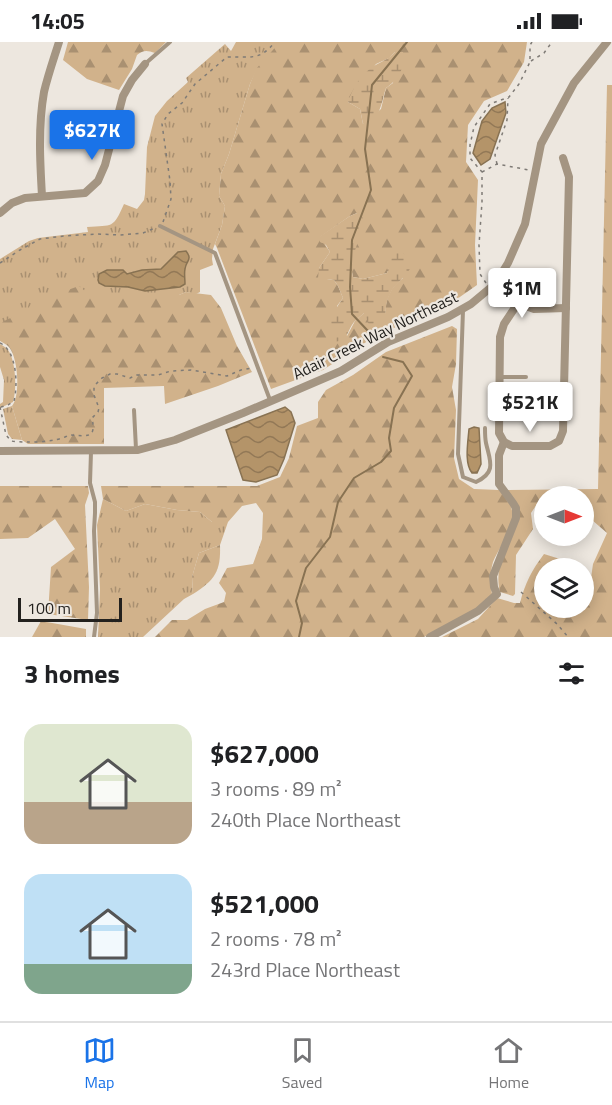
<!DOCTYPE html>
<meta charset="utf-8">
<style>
body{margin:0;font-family:"Titillium Web",sans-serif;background:#f2f2f2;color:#202124;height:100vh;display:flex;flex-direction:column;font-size:22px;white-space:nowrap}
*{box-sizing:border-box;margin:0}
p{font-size:20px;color:#757577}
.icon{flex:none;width:33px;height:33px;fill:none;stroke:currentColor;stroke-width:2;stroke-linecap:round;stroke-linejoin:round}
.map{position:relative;height:595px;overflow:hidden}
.details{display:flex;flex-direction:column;background:#fff;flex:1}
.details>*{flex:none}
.needle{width:39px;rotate:90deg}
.controls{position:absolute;left:534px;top:444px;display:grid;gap:12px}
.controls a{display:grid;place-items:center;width:60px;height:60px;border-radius:50%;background:#fff;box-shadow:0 3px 15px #0003;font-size:30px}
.scale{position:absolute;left:18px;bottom:15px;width:104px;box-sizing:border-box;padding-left:6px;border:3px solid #23211e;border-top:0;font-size:16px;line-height:21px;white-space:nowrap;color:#23211e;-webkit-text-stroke:4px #ede7df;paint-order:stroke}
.price{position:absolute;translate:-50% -51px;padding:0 14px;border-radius:6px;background:#fff;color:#222;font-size:20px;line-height:39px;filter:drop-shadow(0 2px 3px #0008)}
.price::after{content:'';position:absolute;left:50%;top:36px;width:18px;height:14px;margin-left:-9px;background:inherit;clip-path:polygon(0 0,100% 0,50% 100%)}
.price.selected{background:#1a73e8;color:#fff}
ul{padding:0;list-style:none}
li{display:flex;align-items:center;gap:18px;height:150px;padding:0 24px}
li span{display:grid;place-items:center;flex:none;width:168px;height:120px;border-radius:18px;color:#555}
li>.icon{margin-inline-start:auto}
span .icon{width:72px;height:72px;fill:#fffc;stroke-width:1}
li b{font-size:26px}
h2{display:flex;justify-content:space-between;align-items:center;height:72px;padding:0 24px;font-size:26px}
.status{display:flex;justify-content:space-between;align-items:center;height:42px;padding:0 30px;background:#fff;direction:ltr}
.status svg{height:16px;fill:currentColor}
.menu{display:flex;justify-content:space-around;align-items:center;height:84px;border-top:2px solid #e0e0e0;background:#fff;font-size:16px;color:#757577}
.menu a{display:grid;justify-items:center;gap:3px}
.menu .selected{color:#1a73e8}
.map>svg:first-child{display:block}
.grass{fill:url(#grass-tufts)}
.forest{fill:url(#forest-firs);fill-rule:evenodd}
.wetland{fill:url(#wetland-marsh)}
.water{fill:url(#water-waves);stroke:#887252;stroke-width:1.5}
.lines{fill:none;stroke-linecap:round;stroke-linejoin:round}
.stream{stroke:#887252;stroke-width:2}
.path{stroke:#7f7b76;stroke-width:1.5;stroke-dasharray:3 4.5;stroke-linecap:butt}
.service{stroke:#a49582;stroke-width:4}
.minor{stroke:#a49582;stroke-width:8}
.labels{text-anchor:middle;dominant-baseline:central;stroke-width:4.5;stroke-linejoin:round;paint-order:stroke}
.street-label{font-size:16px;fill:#23211e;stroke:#ede7df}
</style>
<div class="status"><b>14:05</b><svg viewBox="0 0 49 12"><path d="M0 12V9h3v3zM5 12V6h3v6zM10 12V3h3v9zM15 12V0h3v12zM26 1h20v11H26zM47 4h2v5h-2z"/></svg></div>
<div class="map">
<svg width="612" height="595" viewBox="0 0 612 595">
<defs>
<pattern id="grass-tufts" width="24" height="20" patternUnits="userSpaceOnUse" patternTransform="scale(1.5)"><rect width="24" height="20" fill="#d1b28b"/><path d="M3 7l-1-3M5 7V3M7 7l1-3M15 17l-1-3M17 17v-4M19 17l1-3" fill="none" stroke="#a99071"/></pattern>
<pattern id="forest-firs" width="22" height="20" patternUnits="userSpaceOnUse" patternTransform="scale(1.5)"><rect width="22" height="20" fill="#d1b28b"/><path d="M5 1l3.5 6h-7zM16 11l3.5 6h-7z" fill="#a99071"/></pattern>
<pattern id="wetland-marsh" width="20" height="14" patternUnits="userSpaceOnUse" patternTransform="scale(1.5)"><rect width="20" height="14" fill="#d1b28b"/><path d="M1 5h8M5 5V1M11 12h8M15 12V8" fill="none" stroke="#a99071"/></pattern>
<pattern id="water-waves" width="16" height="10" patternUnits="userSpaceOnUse" patternTransform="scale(1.5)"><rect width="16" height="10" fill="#b49469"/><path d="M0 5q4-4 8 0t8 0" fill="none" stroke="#927856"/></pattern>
</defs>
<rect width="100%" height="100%" fill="#ede7df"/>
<g class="grass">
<path d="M236 0H283L257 27 250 42 229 112 221 132 219 154 225 164 222 183 213 207 212 217 213 223 200 228V250L196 252 186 250 179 253 152 254 0 282V217L29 199 38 196 88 190 87 185C113 183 113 187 124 162L137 167 144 158 145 152 147 105 155 74 167 59 188 40 186 36 225 2 231 9Z"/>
<path d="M0 302C3 304 6 305 8 308 16 319 17 348 13 360L0 366V362L3 360 4 338 0 325Z"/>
<path d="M12 364 22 398 12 397 8 392 3 367Z"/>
<path d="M103 457 126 469 145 462 177 468 200 470 212 480H228L220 503 199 511 192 535 193 552 184 557 143 595H98L100 547 97 483Z"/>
</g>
<g class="forest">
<path d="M68 0H166L155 11C147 8 143 8 137 13L132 27 119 48 87 37 63 18Z"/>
<path d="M280 0H527L524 20 507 49 484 59 468 83 466 120 478 138 475 203 477 243 447 264 377 293 323 328 271 347 217 206 215 202 222 183 225 164 219 154 221 132 229 112 250 42 256 27ZM395 10 393 41 386 46 381 67 363 82 360 67 348 60 376 22 389 16ZM357 171 351 225 353 235 363 237 387 231 390 224 403 236C390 246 386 256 385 272L364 271 355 279 347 294 337 264 343 256 338 244 334 238 327 237 319 226 330 210 320 195 350 174Z"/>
<path d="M607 43H612V595H442L478 577 497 556 514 561H520C525 541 532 528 544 512L560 517 559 526H544V566H584V544L590 543 593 522 607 491 592 478 584 486V454H544V462L539 459 531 471 533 487 516 513 515 552 513 554 500 550C493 524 510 497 519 473L506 448 598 447Z"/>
<path d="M79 244 92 255 116 253H179L186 250 211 253 221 266 237 304 252 330 218 344 165 362 164 344 104 346V402H28L22 398 12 364C21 354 18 313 8 304 6 302 3 301 0 299V281L25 269 34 260Z"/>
<path d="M452 284 457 287 456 322 452 345 456 368 454 416 459 437 474 447 499 448C503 452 508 457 510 462 519 481 500 503 493 520 490 530 490 541 492 552L477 567 424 595H155L172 578H187L205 567 224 560 226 551 219 541 227 526 253 522 262 497 263 471 256 461 242 464 228 480H212L200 470 177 468 145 462 126 469 103 457 101 444H257L280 435 289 416 297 384 318 376V360L326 348 353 333 386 310Z"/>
<path d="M0 444H88L89 451 85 463 89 545 88 578 48 572 51 525 75 507 55 477 28 496 0 497Z"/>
<path d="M220 503C221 529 215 538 193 552L192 535 199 511Z"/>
<path d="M41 579 86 587V595H32Z"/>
</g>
<g class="wetland">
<path d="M395 10H403C406 25 398 38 386 46 381 61 381 78 363 82L360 67 348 60C353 45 361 32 374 24 382 19 389 17 395 10Z"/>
<path d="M357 171 363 176C363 199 348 211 353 235L363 237 387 231 393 212 397 207C428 226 398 234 390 252 385 261 386 270 384 280L377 286 370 285 364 271C361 274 358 276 355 279 346 289 350 298 334 300 323 288 335 267 343 256L338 244 334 238 327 237 322 238 318 236 319 226 330 210 326 203 320 200 319 195 350 174Z"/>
</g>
<g class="water">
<path d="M505 60 506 71 490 117 481 123 473 111 482 79 492 66Z"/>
<path d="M186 209C193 218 186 218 185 227 184 231 185 237 185 242L180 245 145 249 128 245 105 244 99 241 98 238 99 232 107 228H123L127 232 142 228 161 227 178 210Z"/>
<path d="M285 365 291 370 295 381 284 417 277 433 256 440 243 438 226 388Z"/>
<path d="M474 385 479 386 481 422 477 431H472C464 421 468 400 469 387Z"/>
</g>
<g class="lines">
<g class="stream">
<path d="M372 298 368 289 352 272 350 245 352 198 371 148 365 107 372 43 407 0"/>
<path d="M299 595 302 581 296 559 306 526 330 495 338 460 354 436 381 420 391 409 389 396 394 366 412 334 403 320 383 315"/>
</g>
<g class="path">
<path d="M531 19 544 11 552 0"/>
<path d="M497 122 495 113 507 78 508 56"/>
<path d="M482 130 497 122 529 128"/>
<path d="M163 180 171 157 170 139 162 82 168 72 182 61 195 42 227 15C249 14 259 20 275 0"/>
<path d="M0 221 20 208 40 197 64 194 97 192 120 193 143 191 155 186"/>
<path d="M486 241 480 232 479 203 482 160V130L470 116V103L474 85 490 62 509 55 519 42 530 20V3L532 0"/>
<path d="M0 301C17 309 18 343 14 359L8 363 1 365"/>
<path d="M0 365 6 393 11 399C25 401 56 401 69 393 85 393 97 399 92 376L98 370 99 366 94 353V344L102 336 110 332H117L130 336 137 333H158L171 329 191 328 227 334 241 328 252 326"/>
<path d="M521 550 557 582 568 595"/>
</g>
<g class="service">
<path d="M146 21 170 0"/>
<path d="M160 184 215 211 270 358"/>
<path d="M463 268 458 412 463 435 476 440C497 430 490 419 486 401 485 396 485 391 485 386"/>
<path d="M501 335H526"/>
<path d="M134 368 136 407"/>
<path d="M91 410 90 441 95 460V471L94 489 97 571 94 595"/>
</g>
<g class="minor">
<path d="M42 154C40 120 38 84 44 50 48 33 54 16 59 0"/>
<path d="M0 171 12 161 25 156 85 151 98 139 105 123 123 54 132 38 145 22"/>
<path d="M495 242 518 261 534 267 566 266"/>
<path d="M518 261 504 282 500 295 499 391 504 400 512 404H550L559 399 563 389 569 135 563 116"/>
<path d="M0 409 138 408 175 398 243 371 341 329 388 300 448 275 471 262 495 242 508 221 525 182 541 102 574 41 607 0"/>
<path d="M430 595 478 569 497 552 494 545 493 534 516 476V466L513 461 499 442V413L504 400"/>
</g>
</g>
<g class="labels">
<g class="street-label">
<text transform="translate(375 293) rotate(-26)">Adair Creek Way Northeast</text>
</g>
</g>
</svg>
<div class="controls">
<a><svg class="needle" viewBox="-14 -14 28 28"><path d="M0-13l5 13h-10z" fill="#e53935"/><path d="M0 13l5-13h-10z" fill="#757577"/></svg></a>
<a><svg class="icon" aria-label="layers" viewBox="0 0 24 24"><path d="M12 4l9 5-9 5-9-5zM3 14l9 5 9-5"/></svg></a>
</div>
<div class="scale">100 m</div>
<b class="price selected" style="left:92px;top:119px">$627K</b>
<b class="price" style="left:522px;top:277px">$1M</b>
<b class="price" style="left:530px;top:391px">$521K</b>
</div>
<section class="details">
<h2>3 homes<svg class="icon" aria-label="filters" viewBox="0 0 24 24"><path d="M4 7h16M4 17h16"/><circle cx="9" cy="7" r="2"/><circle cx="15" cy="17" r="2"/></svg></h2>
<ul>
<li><span style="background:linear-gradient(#dfe7d0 65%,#b9a48a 0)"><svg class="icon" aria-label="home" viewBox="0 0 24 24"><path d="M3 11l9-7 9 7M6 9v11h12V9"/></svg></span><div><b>$627,000</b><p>3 rooms · 89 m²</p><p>240th Place Northeast</p></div></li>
<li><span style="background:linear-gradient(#bfe0f5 75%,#7fa58c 0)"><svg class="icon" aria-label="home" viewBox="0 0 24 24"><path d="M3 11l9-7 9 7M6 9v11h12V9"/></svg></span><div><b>$521,000</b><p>2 rooms · 78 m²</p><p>243rd Place Northeast</p></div></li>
</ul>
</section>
<nav class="menu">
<a class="selected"><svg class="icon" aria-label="map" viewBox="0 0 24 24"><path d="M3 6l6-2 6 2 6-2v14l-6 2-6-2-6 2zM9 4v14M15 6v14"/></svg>Map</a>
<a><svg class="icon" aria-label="saved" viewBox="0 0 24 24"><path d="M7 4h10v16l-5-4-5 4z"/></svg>Saved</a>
<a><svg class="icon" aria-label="home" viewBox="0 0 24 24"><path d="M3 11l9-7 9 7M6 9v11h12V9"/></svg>Home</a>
</nav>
